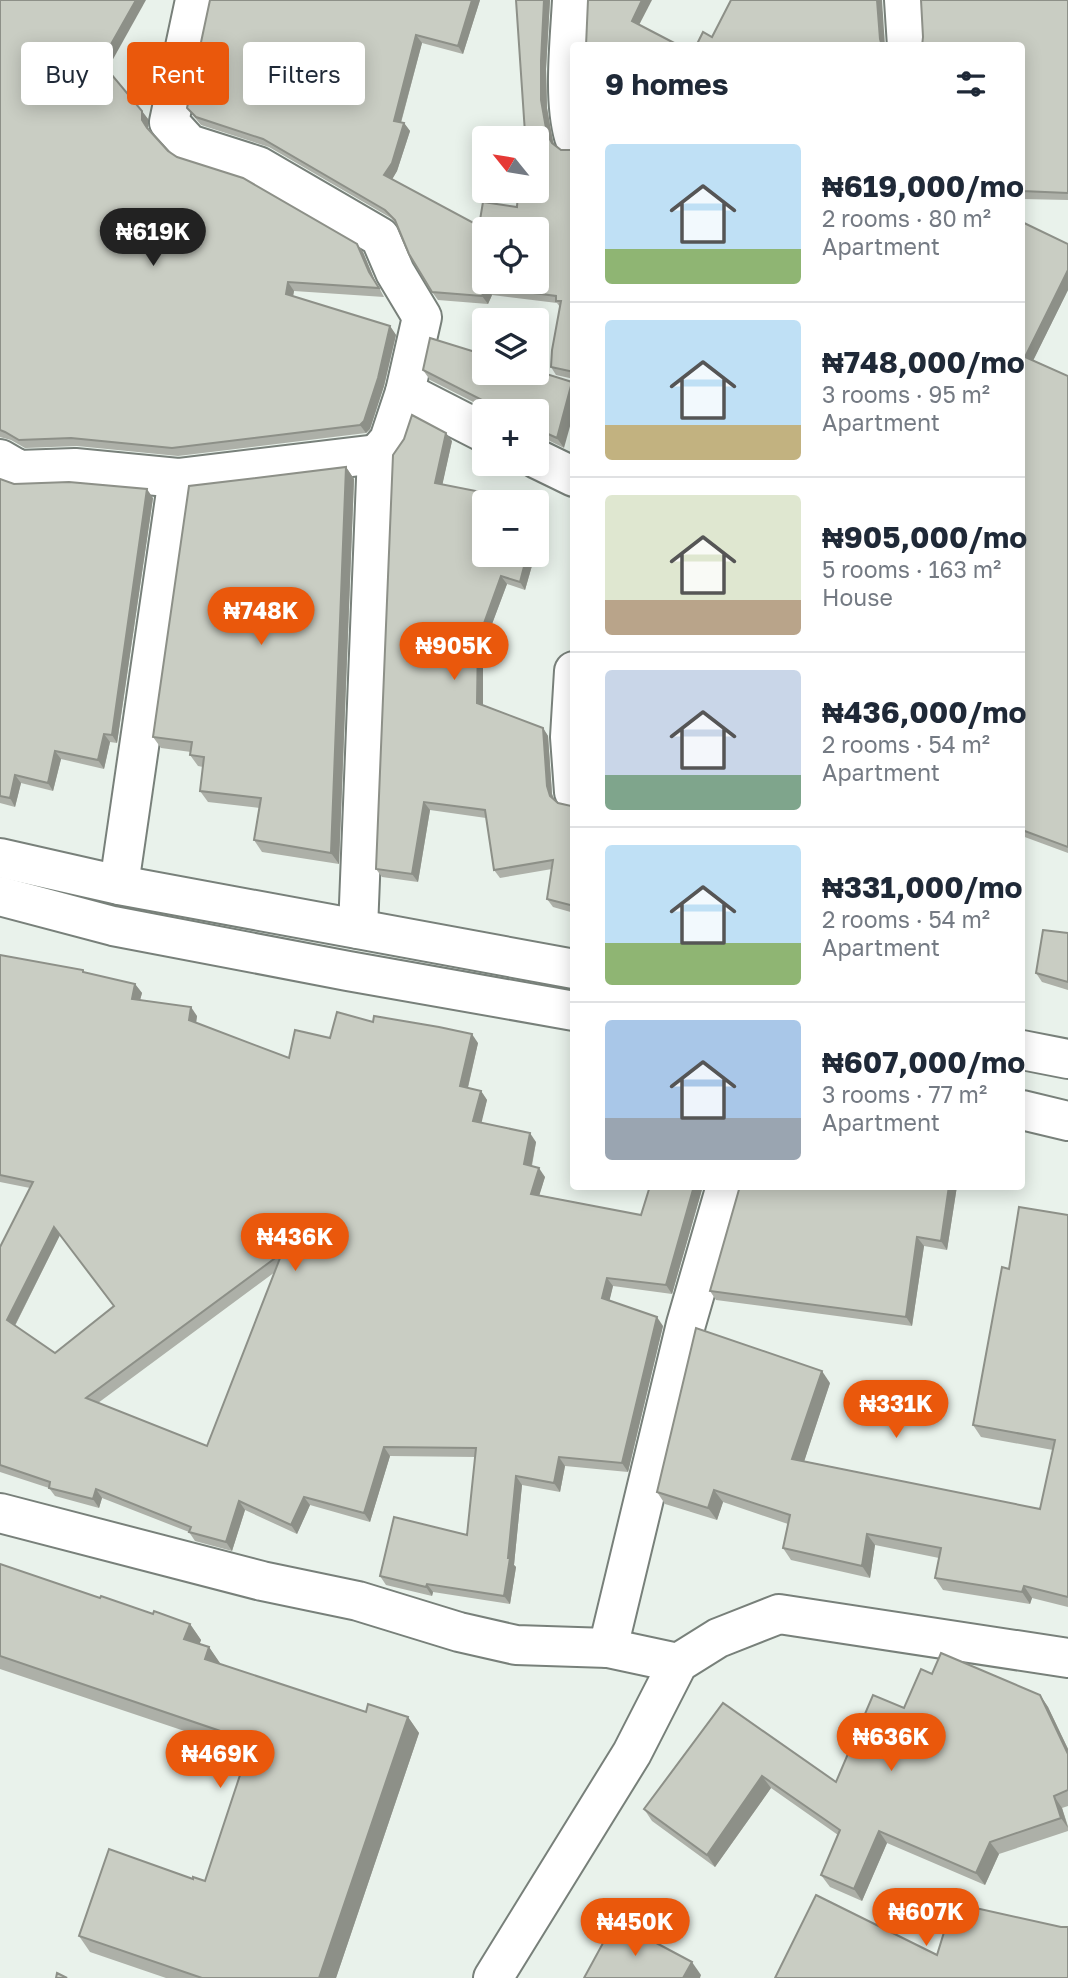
<!DOCTYPE html>
<meta charset="utf-8">
<style>
body{margin:0;font-family:"Golos Text",sans-serif;background:#f6f6f7;color:#1f2937;height:100vh;display:flex;flex-direction:column;font-size:26px;white-space:nowrap}
*{box-sizing:border-box;margin:0}
p{font-size:23px;color:#747a83}
.icon{flex:none;width:38px;height:38px;fill:none;stroke:currentColor;stroke-width:2;stroke-linecap:round;stroke-linejoin:round}
.map{position:relative;flex:1;overflow:hidden}
.panel{position:absolute;left:570px;top:42px;width:455px;height:1148px;display:flex;flex-direction:column;background:#fff;border-radius:7px;box-shadow:0 4px 18px #0003}
.panel>*{flex:none}
.top-card{position:absolute;left:21px;top:42px;width:444px;height:63px;display:flex;gap:14px}
.needle{width:46px;rotate:300deg}
.fabs{position:absolute;left:472px;top:126px;display:grid;gap:14px}
.fabs a{display:grid;place-items:center;width:77px;height:77px;border-radius:7px;background:#fff;box-shadow:0 4px 18px #0003;font-size:35px}
.price{position:absolute;translate:-50% -60px;padding:0 16px;border-radius:24px;background:#ea580c;color:#fff;font-size:23px;line-height:46px;filter:drop-shadow(0 2px 4px #0008)}
.price::after{content:'';position:absolute;left:50%;top:42px;width:21px;height:16px;margin-left:-10px;background:inherit;clip-path:polygon(0 0,100% 0,50% 100%)}
.price.current{background:#222;color:#fff}
ul{padding:0;list-style:none}
li{display:flex;align-items:center;gap:21px;height:175px;padding:0 35px}
li+li{border-top:2px solid #e0e1e3}
li span{display:grid;place-items:center;flex:none;width:196px;height:140px;border-radius:7px;color:#555}
li>.icon{margin-inline-start:auto}
span .icon{width:84px;height:84px;fill:#fffc;stroke-width:1}
li b{font-size:30px}
h2{display:flex;justify-content:space-between;align-items:center;height:84px;padding:0 35px;font-size:30px}
.chip{padding:0 24px;border-radius:7px;background:#fff;box-shadow:0 4px 18px #0003;font-size:24px;line-height:63px}
.chip.current{background:#ea580c;color:#fff}
.map>svg:first-child{display:block}
.lines{fill:none;stroke-linecap:round;stroke-linejoin:round}
.street-casing{stroke:#78807a;stroke-width:42}
.secondary-casing{stroke:#78807a;stroke-width:42}
.street{stroke:#fff;stroke-width:38}
.secondary{stroke:#fff;stroke-width:38}
.wall{fill:#adb0a8;fill-rule:evenodd}
.shaded-wall{fill:#8d9088}
.building{fill:#c9cdc3;stroke:#8d9088;stroke-width:2;fill-rule:evenodd}
</style>
<div class="map">
<svg width="1068" height="1978" viewBox="0 0 1068 1978">
<rect width="100%" height="100%" fill="#e9f2eb"/>
<g class="lines">
<g class="street-casing">
<g id="street">
<path d="M195 0 169 122 189 144 258 166 380 237 395 272 422 317 405 392 389 440 377 454 358 929"/>
<path d="M572 0C570 40 563 99 574 137"/>
<path d="M904 0 907 46"/>
<path d="M405 392 485 433"/>
<path d="M0 459 19 470 75 468 178 478 377 454"/>
<path d="M537 459 574 477"/>
<path d="M574 671 570 737 574 792"/>
<path d="M119 885 178 478"/>
<path d="M0 1513 262 1581 358 1601 459 1632 516 1645 608 1648 678 1663"/>
<path d="M608 1648 686 1324 726 1186"/>
<path d="M493 1978 632 1753 678 1663 718 1638 779 1614 1068 1658"/>
</g>
</g>
<g class="secondary-casing">
<g id="secondary">
<path d="M0 858 119 885 574 969"/>
<path d="M0 896 113 926 348 971 574 1011"/>
<path d="M1022 1050 1068 1059"/>
<path d="M1022 1110 1068 1121"/>
</g>
</g>
<use href="#street" class="street"/>
<use href="#secondary" class="secondary"/>
</g>
<g class="wall">
<path d="M0 0 107 69 148 119V128L150 131 168 151 177 157 357 244 363 252 375 281 384 297 294 291 293 296 390 326 396 335 384 386 370 429 366 433 178 456 77 446 25 448 11 440 0 437Z"/>
<path d="M210 0H480L463 54 422 43 401 123H404L410 131 397 171 392 179 479 226 517 207 525 133 516 0H550L546 69 547 108 554 145 561 150H574V379L556 375 551 367 560 307 557 303 492 295 488 304 438 300 432 292 396 224 391 218 269 147 201 125 187 108Z"/>
<path d="M1068 0V200L1022 199V46Z"/>
<path d="M1022 222 1068 244V290L1033 360 1068 376V853L1022 836Z"/>
<path d="M423 370 537 373 564 448 546 439 537 437V411H491L430 380Z"/>
<path d="M452 441 442 485 535 555 525 590 507 584 483 648V705L543 728 548 736 552 794 554 800 558 803 571 806 574 805V913L553 907 547 899 552 869 500 878 494 870 486 818 430 810 418 882 382 877 376 869 393 455Z"/>
<path d="M346 467 354 479 339 864 262 852 254 840 260 808 208 802 200 791 203 767 198 766 190 755 191 752 161 748 153 737Z"/>
<path d="M0 479 14 484 153 498 117 743 110 742 104 769 61 759 53 791 21 783 15 807 0 803Z"/>
<path d="M1068 933V990L1042 982 1036 973Z"/>
<path d="M0 955 83 970 85 973 135 984 142 993 140 1000 197 1016 196 1023 289 1058 330 1038 373 1022 478 1043 468 1088 481 1091 487 1100 481 1122 536 1142 532 1166 545 1177 539 1195 641 1215 650 1186H703L672 1294 613 1286 609 1301 663 1326 628 1472 565 1466 560 1492 522 1485 514 1565 516 1567 510 1604 433 1592 432 1596 386 1585 380 1576 467 1535 476 1457 390 1456 370 1522 310 1505 297 1534 245 1510 232 1551 195 1541 189 1532 102 1498 99 1508 55 1496 49 1488 0 1472V1247L30 1188 0 1182ZM60 1235 114 1307 55 1353 15 1326ZM275 1272 207 1446 98 1403Z"/>
<path d="M740 1186H957L947 1250 924 1246 912 1326 716 1300 710 1291Z"/>
<path d="M1068 1215V1607L1032 1598 1030 1604 943 1590 935 1578 939 1558 875 1545 870 1578 791 1560 783 1548 788 1524 723 1502 717 1520 665 1504 657 1492 830 1383 804 1461 1040 1509 1053 1450 981 1437 973 1425 1009 1269Z"/>
<path d="M0 1564 100 1598 190 1624 201 1640 199 1644 209 1647 220 1664 366 1712 408 1717 419 1733 336 1978H166L90 1952 79 1936 193 1879 205 1881 240 1775 228 1758 232 1747 0 1669Z"/>
<path d="M932 1674 1040 1695 1048 1707 1068 1749V1806L1062 1808 1068 1826V1831L999 1854 985 1885 887 1843 862 1901 830 1887 821 1875 838 1835 771 1788 715 1867 652 1821 644 1809 723 1703 836 1782 904 1708Z"/>
</g>
<g class="shaded-wall">
<path d="M136 0H146L107 70 101 62Z"/>
<path d="M472 0H480L463 54 458 46Z"/>
<path d="M544 0H550L546 69 547 108 553 142 557 151 547 134 541 100V61Z"/>
<path d="M642 0H652L637 29 632 21Z"/>
<path d="M877 0H882L885 46H882L880 39Z"/>
<path d="M416 35 422 43 399 129 394 121Z"/>
<path d="M142 111 148 119V128L152 136 142 120Z"/>
<path d="M404 123 410 131 397 171 390 183 384 175Z"/>
<path d="M357 244 363 252 375 281 384 297 369 272Z"/>
<path d="M1068 270V290L1031 365 1025 357Z"/>
<path d="M288 282 294 291 292 302 286 294Z"/>
<path d="M486 287 492 295 488 304 482 296Z"/>
<path d="M390 326 396 335 384 386 370 429 366 433 360 425Z"/>
<path d="M572 382 574 385V412L564 448 557 438Z"/>
<path d="M446 433 452 441 441 491 435 483Z"/>
<path d="M346 467 354 479 339 864 331 853Z"/>
<path d="M147 489 153 498 117 743 112 735Z"/>
<path d="M541 504 547 512 537 546V517Z"/>
<path d="M527 555H535L525 590 520 582Z"/>
<path d="M501 576 507 584 483 648V711L477 703 478 640Z"/>
<path d="M543 728 548 736 552 794 556 804 550 796 547 786Z"/>
<path d="M104 734 110 742 104 769 98 760Z"/>
<path d="M55 751 61 759 53 791 48 783Z"/>
<path d="M15 775 21 783 15 807 10 798Z"/>
<path d="M424 802 430 810 418 882 412 874Z"/>
<path d="M135 984 142 993 138 1007 132 999Z"/>
<path d="M191 1007 197 1016 195 1029 189 1020Z"/>
<path d="M472 1034 478 1043 466 1095 460 1086Z"/>
<path d="M481 1091 487 1100 480 1129 473 1121Z"/>
<path d="M530 1133 536 1142 530 1173 524 1164Z"/>
<path d="M539 1168 545 1177 537 1203 531 1194Z"/>
<path d="M694 1186H703L672 1294 666 1285Z"/>
<path d="M949 1186H957L947 1250 941 1241Z"/>
<path d="M54 1227 60 1235 13 1329 7 1320Z"/>
<path d="M917 1237 924 1246 912 1326 906 1317Z"/>
<path d="M607 1278 613 1286 608 1307 602 1298Z"/>
<path d="M657 1317 663 1326 628 1472 622 1463Z"/>
<path d="M822 1371 830 1383 801 1471 792 1459Z"/>
<path d="M384 1447 390 1456 370 1522 364 1513Z"/>
<path d="M559 1457 565 1466 560 1492 554 1483Z"/>
<path d="M516 1476 522 1485 514 1565 516 1567 510 1604 504 1596Z"/>
<path d="M96 1489 102 1498 99 1508 93 1499Z"/>
<path d="M714 1490 723 1502 717 1520 708 1508Z"/>
<path d="M304 1497 310 1505 297 1534 291 1525Z"/>
<path d="M239 1501 245 1510 232 1551 226 1542Z"/>
<path d="M867 1534 875 1545 870 1578 862 1566Z"/>
<path d="M427 1584 433 1592 432 1596 426 1587Z"/>
<path d="M1024 1586 1032 1598 1030 1604 1022 1592Z"/>
<path d="M190 1624 201 1640 196 1655 184 1639Z"/>
<path d="M209 1647 220 1663 216 1675 205 1659Z"/>
<path d="M1040 1695 1048 1707 1068 1749V1754Z"/>
<path d="M408 1717 419 1733 336 1978H319Z"/>
<path d="M762 1776 771 1788 715 1867 707 1855Z"/>
<path d="M1054 1796 1062 1808 1068 1828 1061 1818Z"/>
<path d="M879 1831 887 1843 862 1901 854 1889Z"/>
<path d="M990 1842 999 1854 985 1885 976 1873Z"/>
<path d="M692 1962 701 1975 700 1978H683Z"/>
</g>
<g class="building">
<path d="M0 0H136L101 62 142 111V120L147 128 168 151 177 157 243 178 357 244 369 272 379 288 288 282 286 294 390 326 378 378 364 421 360 425 172 448 71 438 19 440 5 432 0 430Z"/>
<path d="M210 0H472L458 46 416 35 394 121 404 123 392 163 384 175 479 226 483 202 517 207 518 191H537V138H524L525 133 516 0H544L541 61V100L547 134 552 143 561 150H574V372L551 367 552 350 561 301H556V296L486 287 482 296 432 292 409 254 395 220 385 210 263 139 196 117 187 108ZM485 229H537V282H485Z"/>
<path d="M588 0H642L632 21 680 46H586Z"/>
<path d="M731 0H877L880 39 882 46H696L703 32 712 37Z"/>
<path d="M921 0H1068V193L1022 191V46H922L923 37Z"/>
<path d="M1022 222 1068 244V270L1025 357 1068 376V847L1022 830Z"/>
<path d="M430 338 485 355V373H537V371L572 382 557 438 537 429V411H496L488 403 423 370Z"/>
<path d="M412 415 446 433 435 483 532 502H485V555H527L520 582 501 576 478 640 477 703 543 728 547 786 550 796 558 803 571 806 574 805V906L547 899 553 860 494 870 485 810 424 802 412 874 376 869 393 455 404 439Z"/>
<path d="M346 467 331 853 254 840 261 798 200 791 204 757 190 755 192 742 153 737 189 486Z"/>
<path d="M0 479 14 484 69 482 147 489 112 735 104 734 98 760 55 751 48 783 15 775 10 798 0 796Z"/>
<path d="M537 503 541 504 537 517Z"/>
<path d="M1043 930 1068 933V982L1036 973Z"/>
<path d="M0 955 83 970V972L135 984 132 999 191 1007 189 1020 289 1058 295 1030 330 1038 337 1012 373 1022 374 1016 439 1027 472 1034 460 1086 481 1091 473 1121 530 1133 524 1164 539 1168 531 1194 641 1215 650 1186H694L666 1285 607 1278 602 1298 657 1317 622 1463 559 1457 554 1483 516 1476 508 1558H510L504 1596 427 1584 426 1587 380 1576 394 1517 467 1535 476 1448 384 1447 364 1513 304 1497 291 1525 239 1501 226 1542 189 1532 191 1527 96 1489 93 1499 49 1488 50 1482 0 1465V1247L33 1182 0 1175ZM54 1227 114 1306 55 1353 7 1320ZM282 1253 207 1446 86 1398Z"/>
<path d="M740 1186H949L941 1241 917 1237 906 1317 710 1291Z"/>
<path d="M1019 1207 1068 1215V1597L1024 1586 1022 1592 935 1578 941 1548 867 1534 862 1566 783 1548 790 1515 714 1490 708 1508 657 1492 696 1328 822 1371 792 1459 1040 1509 1055 1440 973 1425 1002 1267 1009 1269Z"/>
<path d="M0 1564 100 1598 101 1596 153 1614 154 1611 190 1624 184 1639 209 1647 205 1659 366 1712 368 1704 408 1717 319 1978H202L79 1936 109 1849 193 1879V1877L205 1881 244 1763 228 1758 235 1736 0 1656Z"/>
<path d="M941 1653 1040 1695 1068 1754V1790L1054 1796 1061 1818 990 1842 976 1873 879 1831 854 1889 821 1875 840 1830 762 1776 707 1855 644 1809 723 1703 836 1782 873 1695 904 1708 921 1669 932 1674Z"/>
<path d="M816 1895 937 1955 953 1903 1061 1927H1068V1978H775Z"/>
<path d="M615 1921 692 1962 683 1978H584Z"/>
<path d="M57 1973 67 1978H56Z"/>
</g>
</svg>
<div class="fabs">
<a><svg class="needle" viewBox="-14 -14 28 28"><path d="M0-13l5 13h-10z" fill="#e53935"/><path d="M0 13l5-13h-10z" fill="#747a83"/></svg></a>
<a><svg class="icon" aria-label="locate" viewBox="0 0 24 24"><circle cx="12" cy="12" r="6"/><path d="M12 2v4M12 18v4M2 12h4M18 12h4"/></svg></a>
<a><svg class="icon" aria-label="layers" viewBox="0 0 24 24"><path d="M12 4l9 5-9 5-9-5zM3 14l9 5 9-5"/></svg></a>
<a>+</a>
<a>−</a>
</div>
<b class="price current" style="left:153px;top:268px">₦619K</b>
<b class="price" style="left:261px;top:647px">₦748K</b>
<b class="price" style="left:454px;top:682px">₦905K</b>
<b class="price" style="left:295px;top:1273px">₦436K</b>
<b class="price" style="left:896px;top:1440px">₦331K</b>
<b class="price" style="left:891px;top:1773px">₦636K</b>
<b class="price" style="left:220px;top:1790px">₦469K</b>
<b class="price" style="left:926px;top:1948px">₦607K</b>
<b class="price" style="left:635px;top:1958px">₦450K</b>
<div class="top-card">
<a class="chip">Buy</a>
<a class="chip current">Rent</a>
<a class="chip">Filters</a>
</div>
<section class="panel">
<h2>9 homes<svg class="icon" aria-label="filters" viewBox="0 0 24 24"><path d="M4 7h16M4 17h16"/><circle cx="9" cy="7" r="2"/><circle cx="15" cy="17" r="2"/></svg></h2>
<ul>
<li><span style="background:linear-gradient(#bfe0f5 75%,#8fb573 0)"><svg class="icon" aria-label="home" viewBox="0 0 24 24"><path d="M3 11l9-7 9 7M6 9v11h12V9"/></svg></span><div><b>₦619,000/mo</b><p>2 rooms · 80 m²</p><p>Apartment</p></div></li>
<li><span style="background:linear-gradient(#bfe0f5 75%,#c2b280 0)"><svg class="icon" aria-label="home" viewBox="0 0 24 24"><path d="M3 11l9-7 9 7M6 9v11h12V9"/></svg></span><div><b>₦748,000/mo</b><p>3 rooms · 95 m²</p><p>Apartment</p></div></li>
<li><span style="background:linear-gradient(#dfe7d0 75%,#b9a48a 0)"><svg class="icon" aria-label="home" viewBox="0 0 24 24"><path d="M3 11l9-7 9 7M6 9v11h12V9"/></svg></span><div><b>₦905,000/mo</b><p>5 rooms · 163 m²</p><p>House</p></div></li>
<li><span style="background:linear-gradient(#c9d6e8 75%,#7fa58c 0)"><svg class="icon" aria-label="home" viewBox="0 0 24 24"><path d="M3 11l9-7 9 7M6 9v11h12V9"/></svg></span><div><b>₦436,000/mo</b><p>2 rooms · 54 m²</p><p>Apartment</p></div></li>
<li><span style="background:linear-gradient(#bfe0f5 70%,#8fb573 0)"><svg class="icon" aria-label="home" viewBox="0 0 24 24"><path d="M3 11l9-7 9 7M6 9v11h12V9"/></svg></span><div><b>₦331,000/mo</b><p>2 rooms · 54 m²</p><p>Apartment</p></div></li>
<li><span style="background:linear-gradient(#a9c7e8 70%,#9aa5b1 0)"><svg class="icon" aria-label="home" viewBox="0 0 24 24"><path d="M3 11l9-7 9 7M6 9v11h12V9"/></svg></span><div><b>₦607,000/mo</b><p>3 rooms · 77 m²</p><p>Apartment</p></div></li>
</ul>
</section>
</div>
